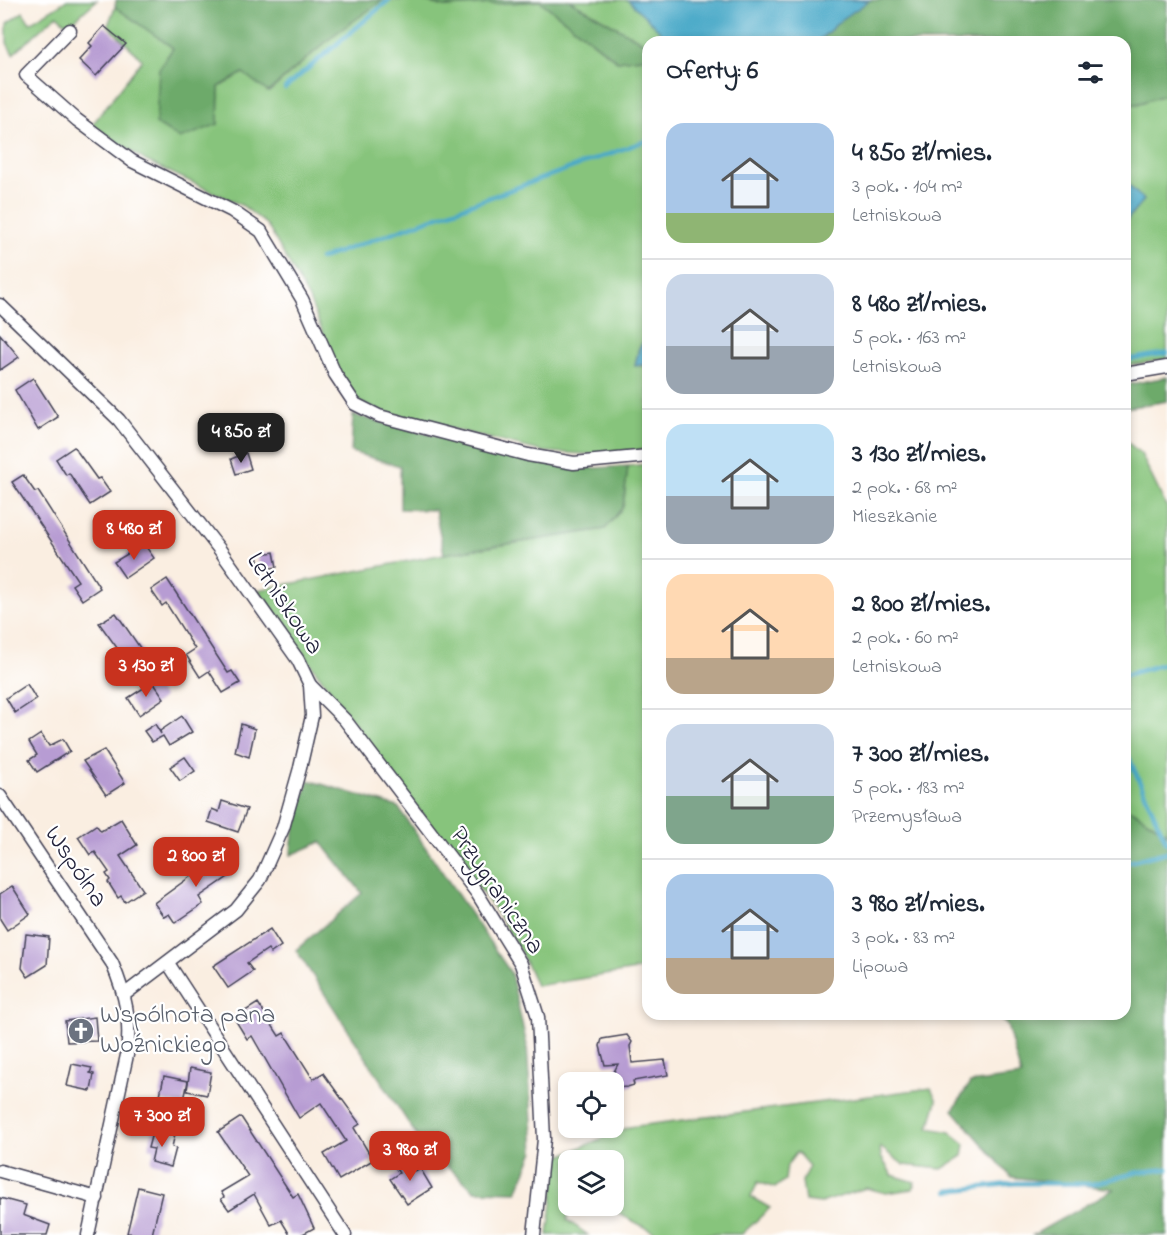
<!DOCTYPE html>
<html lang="pl">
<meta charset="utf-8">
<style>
body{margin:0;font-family:"Indie Flower",sans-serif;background:#f6f6f7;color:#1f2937;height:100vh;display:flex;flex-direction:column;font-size:22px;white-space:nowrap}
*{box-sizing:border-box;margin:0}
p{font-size:20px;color:#747a83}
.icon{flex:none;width:33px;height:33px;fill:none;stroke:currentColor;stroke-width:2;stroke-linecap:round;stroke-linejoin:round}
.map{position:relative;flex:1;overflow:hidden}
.panel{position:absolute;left:642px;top:36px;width:489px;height:984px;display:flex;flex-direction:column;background:#fff;border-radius:18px;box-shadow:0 3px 9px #0003}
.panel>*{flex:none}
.tools{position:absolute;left:558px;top:1072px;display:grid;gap:12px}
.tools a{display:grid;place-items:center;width:66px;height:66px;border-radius:12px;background:#fff;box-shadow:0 3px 9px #0003;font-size:30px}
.price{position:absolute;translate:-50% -51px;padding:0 14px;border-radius:12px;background:#c8321e;color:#fff;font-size:20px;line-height:39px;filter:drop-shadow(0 2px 3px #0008)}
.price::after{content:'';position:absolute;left:50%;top:36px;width:18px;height:14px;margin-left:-9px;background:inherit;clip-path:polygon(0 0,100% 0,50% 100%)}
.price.selected{background:#222;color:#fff}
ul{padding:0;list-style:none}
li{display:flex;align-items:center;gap:18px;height:150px;padding:0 24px}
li+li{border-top:2px solid #e0e1e3}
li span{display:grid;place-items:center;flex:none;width:168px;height:120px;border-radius:18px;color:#555}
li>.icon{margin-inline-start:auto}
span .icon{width:72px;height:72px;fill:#fffc;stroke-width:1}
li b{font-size:26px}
h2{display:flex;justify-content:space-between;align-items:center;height:72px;padding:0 24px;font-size:26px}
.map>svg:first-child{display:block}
.green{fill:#87c47b;stroke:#54735b;stroke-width:1.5}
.forest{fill:#6daa6b;stroke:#486653;stroke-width:1.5}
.water{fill:#49a9c8;stroke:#366682;stroke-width:1.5}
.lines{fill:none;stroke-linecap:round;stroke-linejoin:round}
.stream{stroke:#49a9c8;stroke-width:4.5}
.building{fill:#b79cd3}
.street-casing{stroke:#424154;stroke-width:15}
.street{stroke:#fff;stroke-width:12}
.labels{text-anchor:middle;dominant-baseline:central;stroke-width:4.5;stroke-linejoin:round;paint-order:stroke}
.street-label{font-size:26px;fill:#22223b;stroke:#fff}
.worship-label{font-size:26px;fill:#5b616d;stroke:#fff;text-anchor:start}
</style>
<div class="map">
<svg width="1167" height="1235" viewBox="0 0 1167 1235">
<rect width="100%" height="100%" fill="#fff"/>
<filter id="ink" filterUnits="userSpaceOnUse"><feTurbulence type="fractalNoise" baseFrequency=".0167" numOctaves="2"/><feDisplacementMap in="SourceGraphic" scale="12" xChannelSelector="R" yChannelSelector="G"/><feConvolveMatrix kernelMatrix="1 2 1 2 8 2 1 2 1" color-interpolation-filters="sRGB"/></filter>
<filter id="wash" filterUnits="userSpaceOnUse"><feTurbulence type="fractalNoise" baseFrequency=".008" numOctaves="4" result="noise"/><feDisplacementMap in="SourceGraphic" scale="24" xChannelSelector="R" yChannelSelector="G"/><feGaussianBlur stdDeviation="1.35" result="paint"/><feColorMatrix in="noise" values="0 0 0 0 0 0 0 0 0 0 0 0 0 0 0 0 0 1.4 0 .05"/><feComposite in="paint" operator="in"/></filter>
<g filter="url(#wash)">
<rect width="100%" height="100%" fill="#faeee1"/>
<g class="green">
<path d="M67 0H97L71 23 64 22 57 15 13 54 7 43V23L23 12 30 23Z"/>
<path d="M383 0H419L445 7 540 1 617 61 648 57V336L639 348 635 365 648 367V449L606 455 544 452 383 412 359 402 339 372 309 299 267 225 243 206 146 161 92 125 142 60 108 25 115 7 173 48 159 69 218 124 219 87 243 72 269 92 335 34Z"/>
<path d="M569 0H870L841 20 818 42H648V45Z"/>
<path d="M1167 94V359L1125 366V222L1144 200 1125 182V104H1137Z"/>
<path d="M1125 440 1141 454 1167 508V833L1132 810 1125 809Z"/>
<path d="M648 464V968L536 986C511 922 462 866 420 811 365 738 310 665 258 590L444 554 605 529 623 507 628 466Z"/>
<path d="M931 1088 937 1101 929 1128 950 1132 965 1144 963 1156 942 1169 904 1165 880 1147 881 1157 892 1175 915 1182 913 1189 886 1193 866 1188 821 1203 805 1201 802 1181 809 1166 797 1152 787 1165 785 1180 775 1188 758 1182 751 1197 770 1208 742 1234H658L604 1206H614V1161H568V1206H571L567 1220 588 1235H548L558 1157 629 1127Z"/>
</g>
<g class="forest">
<path d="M116 0H383L335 34 268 92 243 73 219 87 218 124 180 139 156 124 159 69 173 48 115 7Z"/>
<path d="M419 0H569L648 45V57L618 61 540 1 445 7Z"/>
<path d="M870 0H1167V94L1137 104H1125V42H818L841 20Z"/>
<path d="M1167 377V401L1125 408V385Z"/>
<path d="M353 415 464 443 520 460 576 469 628 466 623 507 605 529 444 554 435 510 400 509V466L351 452Z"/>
<path d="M308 780 398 807 511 973 527 1045 534 1151 517 1192 475 1191 422 1144 296 950 362 893 321 842 291 855C291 830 303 805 308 780Z"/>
<path d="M1125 809 1132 810 1167 833V1235H1033L1114 1189 1011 1177 953 1110 970 1083 1021 1076 1007 1025 993 1014H1125Z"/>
</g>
<g class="water">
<path d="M628 0H870L841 20 817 42H668C657 24 642 15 628 0Z"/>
<path d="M1125 182 1144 200 1125 222Z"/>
<path d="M648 336V364L635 366 639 348Z"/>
</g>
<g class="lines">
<g class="stream">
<path d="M285 88 389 0"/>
<path d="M320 259 648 140"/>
<path d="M1125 360 1167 353"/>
<path d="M1125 675 1167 663"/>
<path d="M1125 749 1167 843"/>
<path d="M1125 863 1167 852"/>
<path d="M948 1191 1017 1183 1092 1184 1139 1172 1167 1169"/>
</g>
</g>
<g id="blocks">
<g class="building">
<path d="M104 26 126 44 96 76 79 60 92 46 89 43Z"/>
<path d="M0 334 19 357 0 370Z"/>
<path d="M33 378 58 417 38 430 15 390Z"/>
<path d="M74 447 97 479 100 478 110 492 90 505 69 473 66 475 56 459Z"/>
<path d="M246 453 251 469 236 474 231 459Z"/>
<path d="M23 475 35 492 38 491 100 588 82 600 72 585 78 581 12 482Z"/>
<path d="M144 544 154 558 125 578 114 562Z"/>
<path d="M274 552 277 567 260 570 257 555Z"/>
<path d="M167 579 228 673 232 671 240 683 223 693 209 671 200 677 186 655 195 649 166 603 162 606 151 590Z"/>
<path d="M116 613 143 652 128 663 99 623Z"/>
<path d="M153 682 164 698 139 715 128 698Z"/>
<path d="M27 684 36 699 15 713 6 698Z"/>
<path d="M182 716 192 732 169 746 163 736 152 742 144 731 155 724 161 734 160 731Z"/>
<path d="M241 724 255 729 249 757 235 752Z"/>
<path d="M41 734 49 746 63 739 70 751 37 772 29 760 37 755 29 742Z"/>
<path d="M104 750 125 783 106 795 83 761Z"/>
<path d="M185 757 195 771 180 781 170 767Z"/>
<path d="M222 801 247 809 238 832 208 822 212 809 219 812Z"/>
<path d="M121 819 137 845 120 856 143 890 125 902 121 896 118 898 108 882 110 880 106 874 109 872 95 852 90 855 78 837 96 825 101 831Z"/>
<path d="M227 850 238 866 229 872 231 875 199 897 203 904 175 923 169 914 164 917 154 903Z"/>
<path d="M12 886 30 914 7 930 0 919V894Z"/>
<path d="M270 929 281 946 271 953 268 949 247 963 253 971 228 988 213 966Z"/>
<path d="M26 934 49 937 47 965 28 977 22 968Z"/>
<path d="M258 1003 279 1036 284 1033 313 1079 323 1073 360 1124 354 1128 373 1160 339 1180 324 1154 346 1141 321 1103 299 1118 252 1036 247 1039 234 1018Z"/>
<path d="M95 1017 97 1041 67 1042 65 1021Z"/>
<path d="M627 1035 632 1042 630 1046 632 1063 665 1060 668 1075 633 1081 634 1085 627 1087 614 1088V1083H608L618 1064 605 1065 600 1046 602 1039Z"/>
<path d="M72 1064 92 1068 90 1073 94 1074 91 1091 67 1086Z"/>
<path d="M190 1068 211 1072 207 1095 187 1091Z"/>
<path d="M164 1076 188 1081 183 1105 159 1100Z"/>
<path d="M241 1117 293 1197 298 1194 314 1228 301 1235H290L281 1220 271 1225 254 1194 229 1210 221 1199 224 1197 221 1192 248 1176 218 1132Z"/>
<path d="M153 1129 175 1134 172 1147 176 1148 171 1167 151 1162 154 1149 148 1148Z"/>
<path d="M407 1158 415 1171 420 1168 432 1188 407 1204 390 1179 399 1173 394 1166Z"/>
<path d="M138 1187 162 1193 152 1235 127 1233Z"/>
<path d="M0 1198 26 1205 23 1215 50 1225 47 1235H0Z"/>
</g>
</g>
</g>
<g filter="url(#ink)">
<use href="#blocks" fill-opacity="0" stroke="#424154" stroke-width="1.5"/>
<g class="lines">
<g class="street-casing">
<g id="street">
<path d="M70 30 26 75 77 120 132 161 232 211 261 231 302 299 335 374 355 404 379 416 528 455 574 463 648 456"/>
<path d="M0 305 119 420 220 550 298 660 310 685 312 716 300 768 283 828 260 880 236 910 125 994"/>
<path d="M1125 374 1167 367"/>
<path d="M310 685 345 720 477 893 521 964 538 1017 540 1058 544 1139 534 1235"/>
<path d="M0 796 112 963C126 996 131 1019 127 1055L88 1235"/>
<path d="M168 963 345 1235"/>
<path d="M0 1171 97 1198"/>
</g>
</g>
<use href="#street" class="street"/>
</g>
</g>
<defs>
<g id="church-disc" transform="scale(1.35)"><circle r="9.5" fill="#6b7280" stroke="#fff"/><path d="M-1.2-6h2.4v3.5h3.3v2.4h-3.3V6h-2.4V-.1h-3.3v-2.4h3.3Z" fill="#fff"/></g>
</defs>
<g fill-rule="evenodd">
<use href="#church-disc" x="81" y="1031"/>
</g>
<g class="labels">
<g class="street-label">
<text transform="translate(284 604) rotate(56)">Letniskowa</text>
<text transform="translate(75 867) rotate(56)">Wspólna</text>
<text transform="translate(496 891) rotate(56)">Przygraniczna</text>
</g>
<g class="worship-label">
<text x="100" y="1016">Wspólnota pana<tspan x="100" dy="30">Woźnickiego</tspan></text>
</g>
</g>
</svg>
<div class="tools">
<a><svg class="icon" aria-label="locate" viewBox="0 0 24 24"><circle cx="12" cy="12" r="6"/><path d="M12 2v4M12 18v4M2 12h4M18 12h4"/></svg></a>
<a><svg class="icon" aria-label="layers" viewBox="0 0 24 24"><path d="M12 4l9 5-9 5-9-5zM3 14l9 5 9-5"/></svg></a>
</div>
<b class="price selected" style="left:241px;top:464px">4 850 zł</b>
<b class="price" style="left:134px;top:561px">8 480 zł</b>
<b class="price" style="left:146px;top:698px">3 130 zł</b>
<b class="price" style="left:196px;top:888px">2 800 zł</b>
<b class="price" style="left:162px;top:1148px">7 300 zł</b>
<b class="price" style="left:410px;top:1182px">3 980 zł</b>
<section class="panel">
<h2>Oferty: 6<svg class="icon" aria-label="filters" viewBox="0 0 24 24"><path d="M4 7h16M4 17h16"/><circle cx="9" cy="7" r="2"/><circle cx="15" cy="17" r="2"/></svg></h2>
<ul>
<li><span style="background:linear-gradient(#a9c7e8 75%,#8fb573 0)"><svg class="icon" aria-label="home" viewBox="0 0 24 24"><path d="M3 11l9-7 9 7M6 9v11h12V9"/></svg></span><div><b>4 850 zł/mies.</b><p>3 pok. · 104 m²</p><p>Letniskowa</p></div></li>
<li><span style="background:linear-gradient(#c9d6e8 60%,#9aa5b1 0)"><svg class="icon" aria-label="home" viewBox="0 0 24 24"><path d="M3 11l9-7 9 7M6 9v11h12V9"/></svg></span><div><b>8 480 zł/mies.</b><p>5 pok. · 163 m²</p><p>Letniskowa</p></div></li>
<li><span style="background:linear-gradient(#bfe0f5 60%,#9aa5b1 0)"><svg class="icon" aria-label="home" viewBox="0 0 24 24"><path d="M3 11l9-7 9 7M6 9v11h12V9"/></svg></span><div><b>3 130 zł/mies.</b><p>2 pok. · 68 m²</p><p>Mieszkanie</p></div></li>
<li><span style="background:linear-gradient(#ffd9b3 70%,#b9a48a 0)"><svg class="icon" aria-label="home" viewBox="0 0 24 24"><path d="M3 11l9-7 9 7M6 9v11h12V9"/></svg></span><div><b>2 800 zł/mies.</b><p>2 pok. · 60 m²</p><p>Letniskowa</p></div></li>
<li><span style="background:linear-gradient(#c9d6e8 60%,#7fa58c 0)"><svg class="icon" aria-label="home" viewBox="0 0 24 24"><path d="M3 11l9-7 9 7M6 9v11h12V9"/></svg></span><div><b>7 300 zł/mies.</b><p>5 pok. · 183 m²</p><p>Przemysława</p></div></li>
<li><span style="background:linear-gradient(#a9c7e8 70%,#b9a48a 0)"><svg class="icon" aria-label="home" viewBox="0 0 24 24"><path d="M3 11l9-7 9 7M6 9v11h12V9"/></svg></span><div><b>3 980 zł/mies.</b><p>3 pok. · 83 m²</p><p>Lipowa</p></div></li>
</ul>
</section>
</div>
